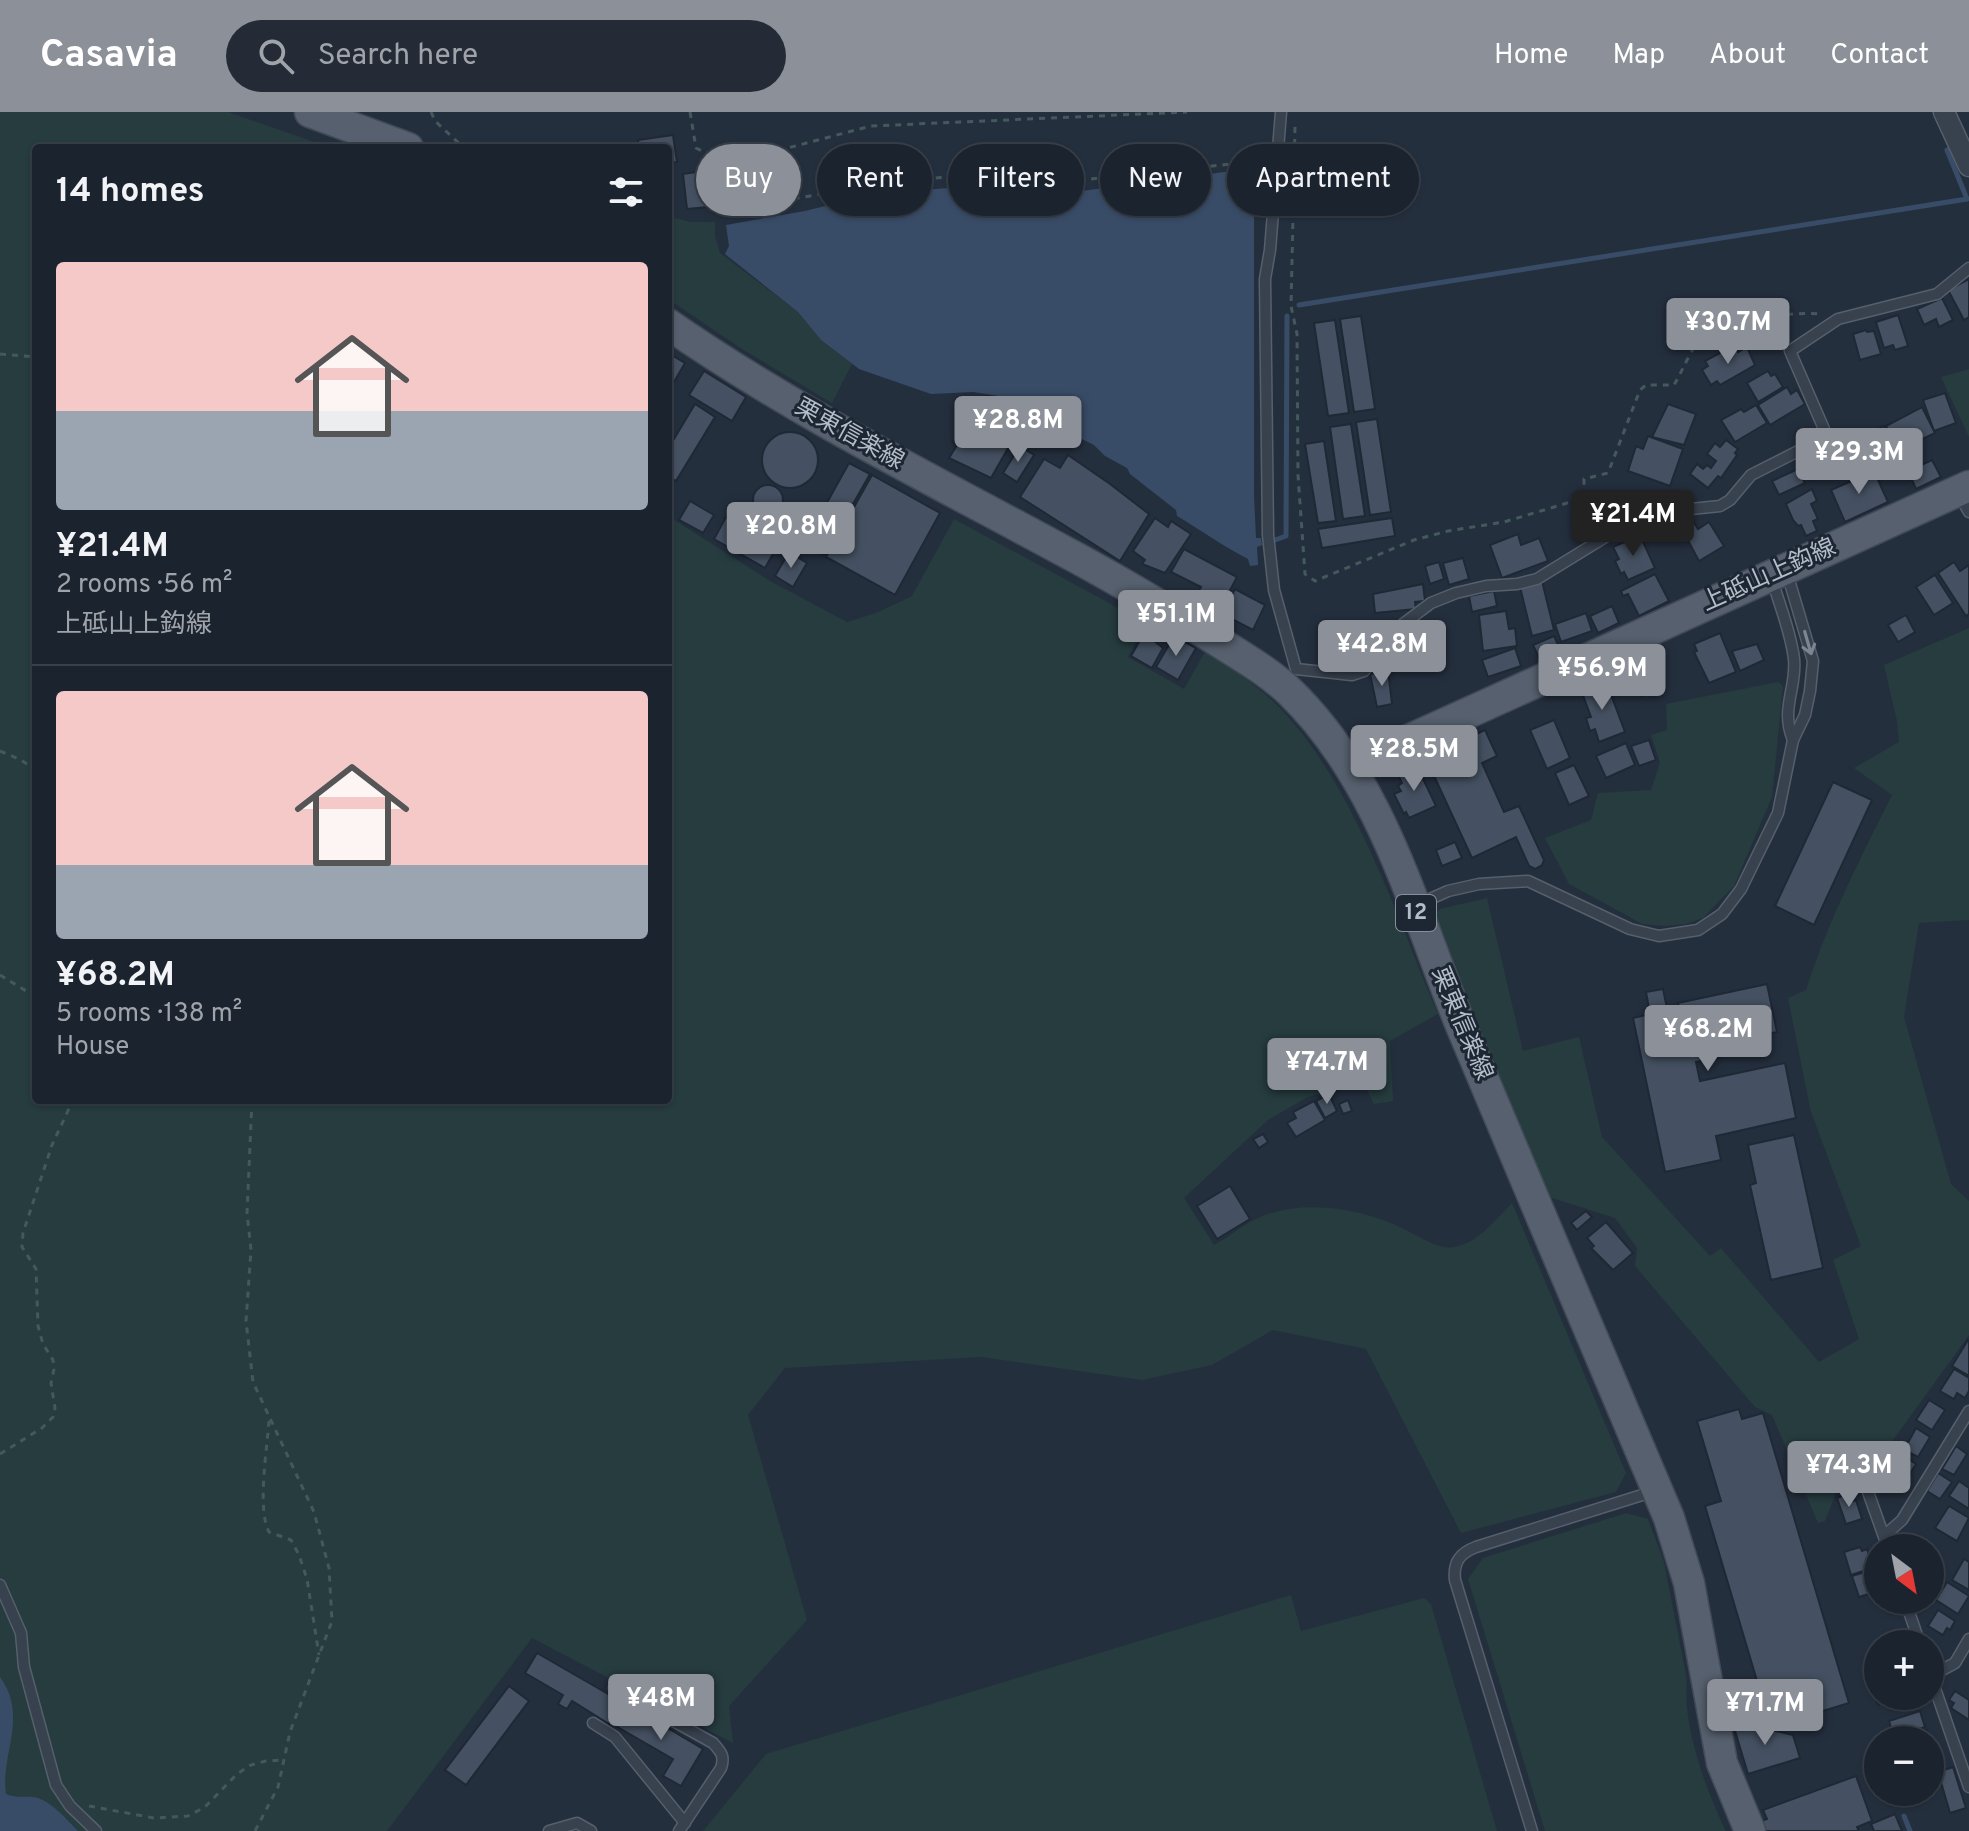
<!DOCTYPE html>
<meta charset="utf-8">
<style>
body{margin:0;font-family:Overpass,"Noto Sans JP",sans-serif;background:#242b36;color:#f1f3f6;height:100vh;display:flex;flex-direction:column;font-size:30px;white-space:nowrap}
*{box-sizing:border-box;margin:0}
p{font-size:26px;color:#a0a4aa}
.icon{flex:none;width:44px;height:44px;fill:none;stroke:currentColor;stroke-width:2;stroke-linecap:round;stroke-linejoin:round}
.map{position:relative;flex:1;overflow:hidden}
.drawer{position:absolute;left:32px;top:32px;width:640px;height:960px;display:flex;flex-direction:column;background:#1b232e;border-radius:8px;box-shadow:0 2px 6px #0004,0 0 0 2px #39404a}
.drawer>*{flex:none}
.banner{position:absolute;left:696px;top:32px;width:760px;height:72px;display:flex;gap:16px}
.needle{width:52px;rotate:148deg}
.tools{position:absolute;left:1864px;top:1422px;display:grid;gap:16px}
.tools a{display:grid;place-items:center;width:80px;height:80px;border-radius:50%;background:#1b232e;box-shadow:0 2px 6px #0004,0 0 0 2px #39404a;font-size:40px}
.price{position:absolute;translate:-50% -68px;padding:0 18px;border-radius:8px;background:#8c9099;color:#fff;font-size:26px;line-height:52px;filter:drop-shadow(0 2px 4px #0008)}
.price::after{content:'';position:absolute;left:50%;top:48px;width:24px;height:18px;margin-left:-12px;background:inherit;clip-path:polygon(0 0,100% 0,50% 100%)}
.price.active{background:#222;color:#fff}
ul{padding:0;list-style:none}
li{display:grid;align-content:center;gap:16px;height:424px;padding:0 24px}
li+li{border-top:2px solid #39404a}
li span{display:grid;place-items:center;height:248px;border-radius:8px;color:#555}
li>.icon{margin-inline-start:auto}
span .icon{width:144px;height:144px;fill:#fffc;stroke-width:1}
li b{font-size:34px}
h2{display:flex;justify-content:space-between;align-items:center;height:96px;padding:0 24px;font-size:34px}
.pill{padding:0 28px;border-radius:36px;background:#1b232e;box-shadow:0 2px 6px #0004,0 0 0 2px #39404a;font-size:28px;line-height:72px}
.pill.active{background:#8c9099;color:#fff}
header{display:flex;align-items:center;gap:48px;box-sizing:border-box;height:112px;padding:0 40px;background:#8c9099;color:#fff}
header strong{font-size:38px}
nav{display:flex;gap:44px;margin-inline-start:auto;font-size:28px}
.search{width:560px;height:72px;background:#242b36;display:flex;align-items:center;gap:20px;box-sizing:border-box;padding:0 28px;border-radius:44px;color:#a0a4aa;font-size:30px}
.map>svg:first-child{display:block}
.green{fill:#263c3f}
.water{fill:#394c67}
.lines{fill:none;stroke-linecap:round;stroke-linejoin:round}
.stream{stroke:#394c67;stroke-width:5}
.building{fill:#455162;stroke:#1f2835;stroke-width:2}
.service-casing{stroke:#565f6c;stroke-width:13}
.minor-casing{stroke:#565f6c;stroke-width:23}
.primary-casing{stroke:#414a57;stroke-width:33}
.path{stroke:#44595c;stroke-width:3;stroke-dasharray:6 6;stroke-linecap:butt}
.service{stroke:#38414e;stroke-width:10}
.minor{stroke:#38414e;stroke-width:20}
.primary{stroke:#56606e;stroke-width:30}
.oneway{stroke:#7c8592}
.labels{text-anchor:middle;dominant-baseline:central;stroke-width:6;stroke-linejoin:round;paint-order:stroke}
.shield{fill:#1d2633;stroke:#878f9c;stroke-width:2}
.shield-label{font-size:22px;font-weight:bold;fill:#b4bcc9}
.street-label{font-size:24px;fill:#b4bcc9;stroke:#1d2633}
</style>
<header>
<strong>Casavia</strong>
<div class="search"><svg class="icon" aria-label="search" viewBox="0 0 24 24"><circle cx="10" cy="10" r="6"/><path d="M15 15l6 6"/></svg>Search here</div>
<nav><a>Home</a><a>Map</a><a>About</a><a>Contact</a></nav>
</header>
<div class="map">
<svg width="1969" height="1719" viewBox="0 0 1969 1719">
<rect width="100%" height="100%" fill="#242f3e"/>
<g class="green">
<path d="M0 0H228L332 36H36V988H668V404L772 470 847 510 876 501 912 484 954 407 1146 511 1128 545 1184 577 1206 538C1230 556 1257 573 1278 594 1354 671 1396 804 1438 902L1390 929 1393 989 1374 992 1363 970 1308 985 1268 1008 1184 1086 1214 1133C1226 1127 1237 1117 1250 1110 1295 1085 1360 1095 1404 1117 1418 1124 1439 1138 1455 1135 1479 1130 1495 1108 1512 1091L1626 1361 1616 1380 1461 1421 1366 1237 1273 1218 1212 1253 1142 1268 982 1245 785 1256 748 1303 807 1508 729 1594 733 1631 532 1526 387 1719H0Z"/>
<path d="M668 104 690 110H715V124L720 141 798 200 821 228 852 252 832 291 742 237 668 187Z"/>
<path d="M1969 257V325L1941 265Z"/>
<path d="M1969 516V808L1919 811 1904 905 1951 1072 1969 1089V1223L1886 1338 1836 1381 1825 1409 1818 1411 1772 1303 1755 1295 1635 1154 1637 1136 1615 1106 1546 1084 1488 945 1434 803 1440 797 1487 786 1523 939 1579 925 1602 1025 1710 1144 1721 1136 1819 1250 1859 1227 1833 1148 1861 1134 1811 1000 1788 886 1806 878C1828 809 1860 747 1892 683L1854 656 1899 630 1897 609 1884 553Z"/>
<path d="M1778 570 1783 574 1772 685 1734 774 1703 806 1686 812 1665 814 1642 812 1626 803 1569 772 1545 726 1591 708 1598 681 1651 678 1660 650 1651 623 1667 618 1666 592Z"/>
<path d="M1626 1401 1648 1407 1664 1450 1687 1568C1682 1614 1706 1678 1726 1719H1545L1468 1467 1483 1446Z"/>
<path d="M1291 1483 1301 1519 1424 1486 1431 1492 1497 1719H703L766 1642Z"/>
</g>
<g class="water">
<path d="M1247 57 1254 63V384L1256 426H1261L1262 433 1257 435 1258 453 1250 454 1248 447C1223 434 1202 419 1177 404L1176 398 1130 362 1127 356 1105 344 1094 333 1054 313 1051 315 1020 294 998 284 973 280 931 282 859 257 821 228 798 200 725 142 729 134 726 113 805 99 878 81 964 75 1044 84Z"/>
<path d="M0 1565C29 1605 0 1642 6 1682 17 1687 27 1683 38 1686 53 1691 67 1708 78 1719H0Z"/>
</g>
<g class="lines">
<g class="stream">
<path d="M1299 193 1967 87 1947 38 1950 37"/>
<path d="M1275 428 1286 424 1287 204"/>
<path d="M1904 1704 1910 1719"/>
</g>
</g>
<g class="building">
<path d="M673 23 677 50 668 51V36H639L638 28Z"/>
<path d="M703 59 708 95 687 97 683 62Z"/>
<path d="M1969 167V205L1964 208 1948 178Z"/>
<path d="M1942 186 1953 208 1939 215 1936 207 1924 213 1917 197Z"/>
<path d="M1898 203 1908 234 1895 238 1893 233 1884 236 1876 210Z"/>
<path d="M1361 204 1375 297 1354 300 1340 207Z"/>
<path d="M1335 208 1349 301 1328 304 1314 211Z"/>
<path d="M1866 218 1867 220 1874 219 1881 242 1860 248 1853 222Z"/>
<path d="M1747 235 1755 253 1720 273 1717 269 1711 273 1702 258 1708 254 1705 249 1725 238 1727 241 1736 236 1738 240Z"/>
<path d="M668 241 685 251 674 270 668 267Z"/>
<path d="M704 259 746 285 732 309 689 283Z"/>
<path d="M1768 259 1771 264 1775 262 1783 275 1758 290 1747 271Z"/>
<path d="M1787 275 1791 282 1797 278 1805 292 1770 313 1758 293Z"/>
<path d="M1945 281 1956 311 1934 319 1923 288Z"/>
<path d="M987 284 1004 290 1027 303 991 366 949 346 957 333 953 330 970 301 974 305Z"/>
<path d="M695 292 715 305 676 369 668 365V337Z"/>
<path d="M1668 292 1696 302 1684 333 1652 325Z"/>
<path d="M1756 293 1767 311 1735 330 1721 308 1741 297 1744 300Z"/>
<path d="M1922 295 1935 321 1898 339 1886 314Z"/>
<path d="M1377 307 1391 400 1370 403 1356 310Z"/>
<path d="M1351 312 1365 404 1343 407 1330 315Z"/>
<path d="M1884 314 1892 331 1879 337 1870 320Z"/>
<circle cx="790" cy="348" r="28"/>
<path d="M1862 322 1871 352 1836 362 1830 341 1846 337 1843 328Z"/>
<path d="M1648 324 1683 337 1670 374 1628 359 1636 334 1643 337Z"/>
<path d="M1726 328 1738 337 1735 341 1737 343 1721 366 1718 364 1708 376 1690 362 1697 352 1703 357 1707 353 1711 356 1716 349 1707 342 1715 331 1720 335Z"/>
<path d="M1324 329 1336 409 1318 411 1305 332Z"/>
<path d="M1020 334 1034 343 1017 370 1003 361Z"/>
<path d="M1068 343 1110 372 1149 402 1120 449 1020 385 1044 347 1060 356Z"/>
<path d="M1932 348 1941 365 1916 377 1908 359Z"/>
<path d="M849 351 870 362 824 443 804 432Z"/>
<path d="M1798 357 1805 371 1779 383 1772 369Z"/>
<path d="M1874 359 1888 390 1845 410 1831 378Z"/>
<path d="M872 363 940 401 895 483 826 445Z"/>
<circle cx="768" cy="388" r="15"/>
<path d="M1812 377 1817 389 1811 392 1818 407 1813 409 1817 419 1806 424 1801 413 1798 414 1793 408 1786 392Z"/>
<path d="M690 389 714 403 703 421 679 408Z"/>
<path d="M1688 401 1698 417 1709 410 1724 434 1699 449 1677 408Z"/>
<path d="M726 405 740 413 728 435 714 427Z"/>
<path d="M1155 406 1168 415 1171 409 1191 422 1165 461 1142 452 1145 448 1133 439Z"/>
<path d="M1392 406 1395 424 1322 436 1318 417Z"/>
<path d="M741 414 777 435 765 456 728 435Z"/>
<path d="M1518 422 1521 433 1539 426 1548 449 1502 466 1490 433Z"/>
<path d="M1640 423 1655 456 1628 468 1624 460 1621 462 1615 449 1619 447 1613 435Z"/>
<path d="M1184 437 1237 465 1219 499 1195 486 1201 475 1171 460Z"/>
<path d="M789 440 807 451 793 475 775 464Z"/>
<path d="M1463 446 1469 467 1449 473 1443 451Z"/>
<path d="M1439 450 1444 467 1430 472 1425 454Z"/>
<path d="M1954 450 1960 459 1969 453V502L1966 504 1938 461Z"/>
<path d="M1655 462 1669 489 1639 504 1628 482 1623 484 1621 479Z"/>
<path d="M1935 463 1953 491 1934 503 1916 475Z"/>
<path d="M1542 469 1554 518 1532 524 1520 475Z"/>
<path d="M1423 472 1425 489 1415 490 1416 497 1375 501 1373 482Z"/>
<path d="M1235 477 1265 493 1253 518 1222 502Z"/>
<path d="M1494 479 1497 494 1472 500 1469 484Z"/>
<path d="M1612 494 1619 511 1598 521 1590 504Z"/>
<path d="M1506 499 1509 517 1515 516 1517 534 1483 539 1479 503Z"/>
<path d="M1586 501 1592 519 1561 530 1555 512Z"/>
<path d="M1906 503 1915 520 1898 530 1888 513Z"/>
<path d="M1349 512 1357 548 1330 554 1322 518Z"/>
<path d="M1144 521 1163 536 1152 556 1131 544Z"/>
<path d="M1720 521 1736 560 1709 571 1694 540 1697 539 1694 532Z"/>
<path d="M1174 524 1196 536 1178 568 1156 555Z"/>
<path d="M1554 524 1560 537 1539 546 1533 533Z"/>
<path d="M1757 532 1764 548 1740 559 1732 539Z"/>
<path d="M1515 536 1521 554 1488 565 1482 548Z"/>
<path d="M1388 558 1392 592 1377 595 1370 562Z"/>
<path d="M1657 562 1662 576 1641 584 1635 570Z"/>
<path d="M1596 572 1597 575 1607 572 1625 620 1599 630 1595 617 1590 619 1586 606 1591 605 1581 578Z"/>
<path d="M1554 608 1570 646 1547 657 1530 618Z"/>
<path d="M1485 618 1497 644 1482 651 1504 700 1519 694 1544 748 1542 753 1535 757 1529 754 1516 725 1472 746 1429 653 1437 650 1433 642Z"/>
<path d="M1649 628 1656 648 1639 654 1631 634Z"/>
<path d="M1626 631 1635 653 1606 666 1596 644Z"/>
<path d="M1416 652 1436 694 1409 706 1406 700 1404 702 1394 682 1401 679 1398 674 1402 671 1397 661Z"/>
<path d="M1574 653 1589 684 1569 693 1555 661Z"/>
<path d="M1833 670 1872 688 1814 813 1775 794Z"/>
<path d="M1455 730 1462 746 1442 754 1436 738Z"/>
<path d="M1767 872 1777 920 1735 929 1738 941 1696 950 1700 969 1785 951 1796 1006 1716 1024 1721 1048 1665 1060 1633 906 1650 902 1646 880 1663 877 1669 906 1681 903 1678 891Z"/>
<path d="M1329 982 1337 999 1325 1006 1316 989Z"/>
<path d="M1348 988 1352 999 1343 1002 1339 992Z"/>
<path d="M1314 989 1325 1008 1296 1025 1287 1011 1296 1006 1293 1000Z"/>
<path d="M1263 1022 1268 1030 1259 1036 1253 1027Z"/>
<path d="M1794 1023 1823 1156 1771 1168 1750 1073 1756 1071 1748 1033Z"/>
<path d="M1230 1074 1250 1107 1217 1127 1197 1094Z"/>
<path d="M1586 1099 1592 1105 1577 1118 1571 1111Z"/>
<path d="M1606 1110 1633 1141 1613 1158 1591 1136 1594 1134 1587 1126Z"/>
<path d="M1968 1228 1969 1229V1264L1952 1254Z"/>
<path d="M1954 1257 1969 1266V1279L1965 1286 1957 1281 1954 1287 1940 1279Z"/>
<path d="M1929 1288 1945 1298 1932 1318 1916 1308Z"/>
<path d="M1739 1297 1742 1307 1763 1301 1849 1591 1787 1610 1783 1594 1766 1599 1705 1394 1721 1389 1697 1309Z"/>
<path d="M1916 1316 1930 1325 1918 1345 1904 1338Z"/>
<path d="M1956 1334 1967 1342 1954 1363 1942 1357Z"/>
<path d="M1901 1342 1916 1352 1903 1373 1888 1365Z"/>
<path d="M1938 1361 1952 1370 1940 1387 1927 1379Z"/>
<path d="M1959 1369 1969 1376V1397L1949 1384Z"/>
<path d="M1850 1381 1853 1389 1856 1388 1862 1407 1846 1412 1837 1386Z"/>
<path d="M1949 1394 1969 1406 1957 1429 1935 1416Z"/>
<path d="M1860 1435 1862 1439 1867 1437 1873 1456 1851 1463 1844 1440Z"/>
<path d="M1964 1447 1969 1450V1478L1952 1468Z"/>
<path d="M1930 1450 1941 1457 1930 1475Z"/>
<path d="M1878 1456V1479L1859 1485 1852 1464Z"/>
<path d="M1947 1470 1969 1484 1958 1502 1936 1488Z"/>
<path d="M1938 1498 1955 1509 1950 1518 1947 1516 1943 1523 1928 1514Z"/>
<path d="M1878 1537V1563L1871 1566 1864 1548 1875 1543 1873 1539Z"/>
<path d="M537 1541 622 1590 609 1612 572 1589 567 1597 558 1592 563 1583 525 1561Z"/>
<path d="M1878 1572V1584H1905L1878 1593 1872 1574Z"/>
<path d="M509 1574 529 1589 466 1673 445 1658Z"/>
<path d="M1955 1579 1969 1588V1608L1951 1596 1954 1591 1949 1588Z"/>
<path d="M627 1592 703 1637 681 1674 663 1664 673 1647 614 1613Z"/>
<path d="M1920 1599 1925 1615 1894 1626 1889 1609Z"/>
<path d="M1732 1609 1793 1623 1800 1646 1748 1662Z"/>
<path d="M1927 1618 1933 1634 1930 1635V1628H1892Z"/>
<path d="M1953 1655 1966 1696 1950 1701 1938 1660Z"/>
<path d="M1856 1664 1872 1709 1857 1715 1859 1719H1764L1760 1709 1767 1707 1763 1698Z"/>
<path d="M1895 1702 1902 1719H1874L1871 1712Z"/>
</g>
<g class="lines">
<g class="service-casing">
<g id="service">
<path d="M1281 0 1270 138 1265 167 1268 423 1274 478 1296 557 1352 563 1364 559 1403 512 1431 491 1456 481 1486 474 1517 472 1537 467 1607 424 1681 398 1720 394 1730 388 1751 363 1822 327 1824 317 1790 239 1838 207 1937 182 1969 156"/>
<path d="M1958 381 1969 400"/>
<path d="M1772 467C1779 492 1791 520 1794 547 1797 576 1780 597 1793 628"/>
<path d="M1419 792 1448 779 1479 772 1528 769 1630 817 1659 824 1698 818 1722 802 1741 777 1778 701 1793 628 1805 603 1810 579 1813 549 1787 461"/>
<path d="M1867 1377 1888 1436"/>
<path d="M1884 1424 1902 1408 1969 1299"/>
<path d="M0 1473 21 1521 24 1555 56 1673 70 1694 96 1719"/>
<path d="M1905 1488 1920 1532"/>
<path d="M1930 1562 1969 1675"/>
<path d="M1931 1564 1955 1551 1969 1527"/>
<path d="M614 1576 713 1631C721 1640 725 1644 721 1656L679 1719"/>
<path d="M593 1611 615 1625 685 1711"/>
<path d="M549 1719 577 1711 591 1719"/>
<path d="M1532 1719 1455 1468C1453 1450 1460 1441 1476 1435L1655 1379"/>
</g>
</g>
<g class="minor-casing">
<path id="minor" d="M1944 0 1969 54"/>
</g>
<g class="primary-casing">
<g id="primary">
<path d="M310 0 408 36"/>
<path d="M668 212C792 298 927 365 1060 437 1113 465 1165 496 1216 528 1241 544 1268 559 1290 580 1384 671 1415 804 1464 921 1532 1083 1600 1244 1669 1406L1689 1471 1722 1651 1750 1719"/>
<path d="M1351 654 1969 374"/>
</g>
</g>
<g class="path">
<path d="M431 0 435 9 464 36"/>
<path d="M690 0 696 36 706 41 784 37 871 14 1187 0"/>
<path d="M1295 15 1291 194 1297 222 1298 363 1305 462 1315 469 1414 428 1448 419 1504 410 1584 386V367L1608 361 1640 278 1646 273H1674C1683 258 1691 236 1703 224 1719 208 1797 199 1820 202"/>
<path d="M746 39 747 83 755 93 828 81 879 69 970 64 1053 71 1241 51 1251 52 1258 56 1261 65"/>
<path d="M0 242 36 245"/>
<path d="M0 639 21 648 36 658"/>
<path d="M0 863 36 885"/>
<path d="M252 988 247 1101 251 1138 246 1209 253 1270 314 1400 329 1456 332 1509 290 1620 278 1675 255 1719"/>
<path d="M269 1309C267 1337 257 1397 269 1420L291 1428 299 1443 307 1467 319 1543"/>
<path d="M0 1342 42 1316 53 1305 55 1296 51 1271 54 1257 53 1248 43 1232 38 1214 36 1157 22 1135 23 1121 52 1033 73 988"/>
<path d="M89 1694 154 1706 188 1704 205 1695 237 1662 251 1653 266 1649 284 1648"/>
</g>
<use href="#service" class="service"/>
<use href="#minor" class="minor"/>
<use href="#primary" class="primary"/>
</g>
<defs><path id="oneway-shaft" d="M-6 0H5M1.5-3L5.5 0L1.5 3" fill="none" stroke-width="1.6" stroke-linecap="round" stroke-linejoin="round" transform="scale(2)"/></defs>
<use class="oneway" href="#oneway-shaft" transform="translate(1808 531) rotate(74)"/>
<g class="labels">
<rect class="shield" x="1396" y="783" width="40" height="36" rx="6"/>
<g class="shield-label">
<text x="1416" y="801">12</text>
</g>
<g class="street-label">
<text transform="translate(849 323) rotate(29)">栗東信楽線</text>
<text transform="translate(1769 464) rotate(-24)">上砥山上鈎線</text>
<text transform="translate(1461 912) rotate(67)">栗東信楽線</text>
</g>
</g>
</svg>
<div class="tools">
<a><svg class="needle" viewBox="-14 -14 28 28"><path d="M0-13l5 13h-10z" fill="#e53935"/><path d="M0 13l5-13h-10z" fill="#a0a4aa"/></svg></a>
<a>+</a>
<a>−</a>
</div>
<b class="price" style="left:1728px;top:254px">¥30.7M</b>
<b class="price" style="left:1018px;top:352px">¥28.8M</b>
<b class="price" style="left:1859px;top:384px">¥29.3M</b>
<b class="price active" style="left:1633px;top:446px">¥21.4M</b>
<b class="price" style="left:791px;top:458px">¥20.8M</b>
<b class="price" style="left:1176px;top:546px">¥51.1M</b>
<b class="price" style="left:1382px;top:576px">¥42.8M</b>
<b class="price" style="left:1602px;top:600px">¥56.9M</b>
<b class="price" style="left:1414px;top:681px">¥28.5M</b>
<b class="price" style="left:1708px;top:961px">¥68.2M</b>
<b class="price" style="left:1327px;top:994px">¥74.7M</b>
<b class="price" style="left:1849px;top:1397px">¥74.3M</b>
<b class="price" style="left:661px;top:1630px">¥48M</b>
<b class="price" style="left:1765px;top:1635px">¥71.7M</b>
<div class="banner">
<a class="pill active">Buy</a>
<a class="pill">Rent</a>
<a class="pill">Filters</a>
<a class="pill">New</a>
<a class="pill">Apartment</a>
</div>
<section class="drawer">
<h2>14 homes<svg class="icon" aria-label="filters" viewBox="0 0 24 24"><path d="M4 7h16M4 17h16"/><circle cx="9" cy="7" r="2"/><circle cx="15" cy="17" r="2"/></svg></h2>
<ul>
<li><span style="background:linear-gradient(#f6c9c9 60%,#9aa5b1 0)"><svg class="icon" aria-label="home" viewBox="0 0 24 24"><path d="M3 11l9-7 9 7M6 9v11h12V9"/></svg></span><div><b>¥21.4M</b><p>2 rooms · 56 m²</p><p>上砥山上鈎線</p></div></li>
<li><span style="background:linear-gradient(#f6c9c9 70%,#9aa5b1 0)"><svg class="icon" aria-label="home" viewBox="0 0 24 24"><path d="M3 11l9-7 9 7M6 9v11h12V9"/></svg></span><div><b>¥68.2M</b><p>5 rooms · 138 m²</p><p>House</p></div></li>
</ul>
</section>
</div>
